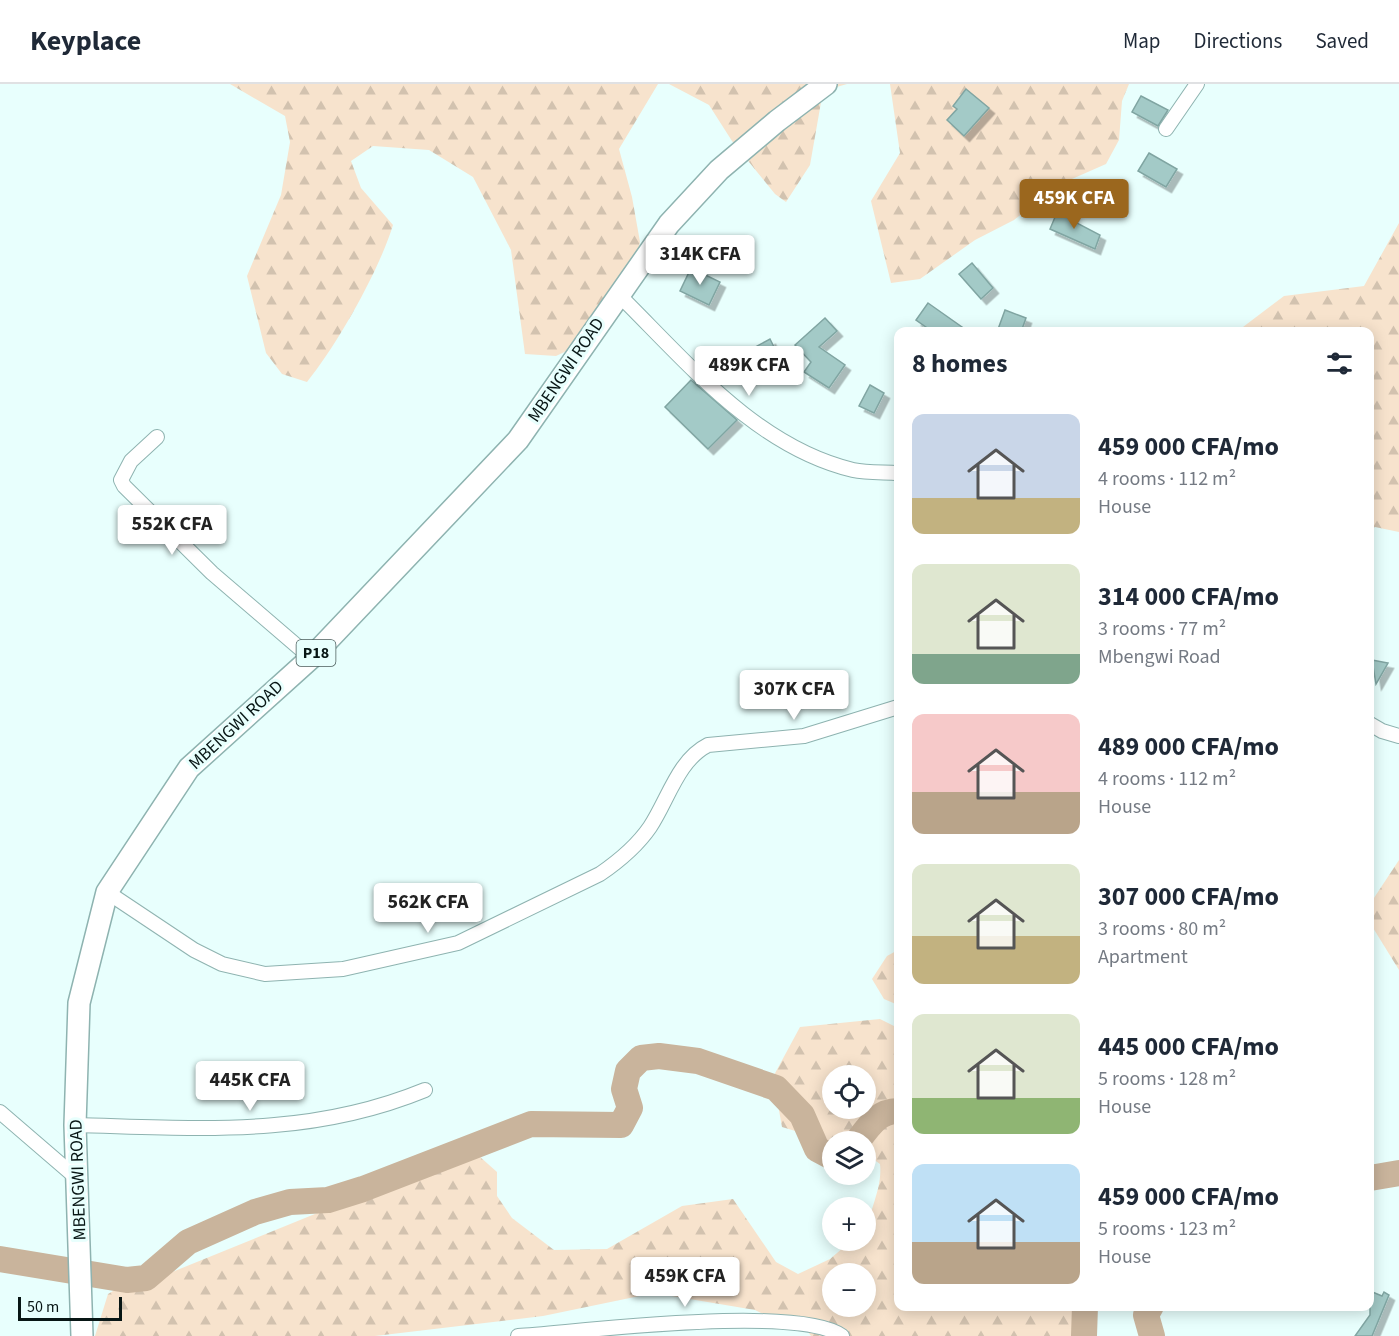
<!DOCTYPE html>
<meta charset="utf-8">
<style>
body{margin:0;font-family:"Source Sans 3",sans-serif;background:#f2f2f3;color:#1f2937;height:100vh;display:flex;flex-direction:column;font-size:22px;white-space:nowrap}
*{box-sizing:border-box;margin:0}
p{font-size:20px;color:#747a83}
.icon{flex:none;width:33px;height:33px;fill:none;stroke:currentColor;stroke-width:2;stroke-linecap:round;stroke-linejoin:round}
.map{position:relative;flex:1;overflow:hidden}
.sheet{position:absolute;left:894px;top:243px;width:480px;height:984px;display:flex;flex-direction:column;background:#fff;border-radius:12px;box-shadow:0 3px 15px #0003}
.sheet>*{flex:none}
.controls{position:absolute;left:822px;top:981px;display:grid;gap:12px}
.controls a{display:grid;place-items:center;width:54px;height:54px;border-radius:50%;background:#fff;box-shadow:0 3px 15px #0003;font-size:30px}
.scale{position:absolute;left:18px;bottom:15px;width:104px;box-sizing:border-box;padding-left:6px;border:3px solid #081615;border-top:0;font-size:16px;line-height:21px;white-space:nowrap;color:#081615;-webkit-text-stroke:4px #e8fffd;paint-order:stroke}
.price{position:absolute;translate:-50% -51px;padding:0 14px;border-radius:6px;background:#fff;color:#222;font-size:20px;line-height:39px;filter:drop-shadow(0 2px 3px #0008)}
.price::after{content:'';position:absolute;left:50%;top:36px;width:18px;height:14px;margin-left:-9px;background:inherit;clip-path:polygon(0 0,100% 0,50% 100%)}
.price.current{background:#9b671e;color:#fff}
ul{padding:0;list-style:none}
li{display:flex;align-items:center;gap:18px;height:150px;padding:0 18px}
li span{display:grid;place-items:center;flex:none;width:168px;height:120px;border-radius:12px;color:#555}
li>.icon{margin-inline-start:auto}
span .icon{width:72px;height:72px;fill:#fffc;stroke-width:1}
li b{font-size:26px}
h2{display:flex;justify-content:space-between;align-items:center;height:72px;padding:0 18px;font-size:26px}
header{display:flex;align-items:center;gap:36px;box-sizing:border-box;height:84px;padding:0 30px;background:#fff;border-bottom:2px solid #e0e1e3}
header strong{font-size:28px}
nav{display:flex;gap:33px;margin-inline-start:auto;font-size:21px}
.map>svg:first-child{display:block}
.forest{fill:url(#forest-firs);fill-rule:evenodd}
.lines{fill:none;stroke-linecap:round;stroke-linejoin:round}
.river{stroke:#c9b49c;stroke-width:26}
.building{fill:#a3cac7;stroke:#80a5a2;stroke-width:1.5;filter:url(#shadow)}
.minor-casing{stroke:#8eb3b0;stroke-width:16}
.primary-casing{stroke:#8eb3b0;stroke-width:24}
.minor{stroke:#fff;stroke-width:14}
.primary{stroke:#fff;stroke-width:21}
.labels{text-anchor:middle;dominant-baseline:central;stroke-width:6;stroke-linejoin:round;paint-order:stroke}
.shield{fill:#e8fffd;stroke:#4b5c5b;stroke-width:1.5}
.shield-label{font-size:16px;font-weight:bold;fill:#081615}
.street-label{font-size:18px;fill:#081615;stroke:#e8fffd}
</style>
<header>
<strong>Keyplace</strong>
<nav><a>Map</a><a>Directions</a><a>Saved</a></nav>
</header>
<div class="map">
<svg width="1399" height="1252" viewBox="0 0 1399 1252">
<defs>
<pattern id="forest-firs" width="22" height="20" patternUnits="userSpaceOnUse" patternTransform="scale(1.5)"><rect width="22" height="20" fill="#f7e3cd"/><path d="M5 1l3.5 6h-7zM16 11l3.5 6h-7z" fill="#d2c2af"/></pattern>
<filter id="shadow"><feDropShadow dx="5.5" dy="5.5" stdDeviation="0" flood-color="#0004"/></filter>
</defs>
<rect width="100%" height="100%" fill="#e8fffd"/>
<g class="forest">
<path d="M230 0H658L619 65 632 113 640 158 626 220 592 255 556 272 525 270 511 166 473 93 429 66 373 62 351 77 361 104 393 141C379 187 337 261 307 298L282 290 266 269 247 192 281 111 290 58 285 32Z"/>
<path d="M669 0H847L823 7 810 81 786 118 775 110 732 57 709 21Z"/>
<path d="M890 0H1129L1122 17 1119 56 1106 80 1056 102 1014 136 975 156 920 195 891 199 871 117 900 69Z"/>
<path d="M1399 139V448L1375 443 1370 446V248H1250L1243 243 1284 212 1364 202Z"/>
<path d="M1399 776V886L1370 839V820Z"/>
<path d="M898 866V921L884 915 872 895 887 872Z"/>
<path d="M880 935 898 944V1222L1085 1223 1079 1252H811L803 1241 787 1231 777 1237 755 1226 654 1209 543 1232 375 1252H95L108 1210 130 1197 155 1195 428 1084 479 1072 497 1088V1112L512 1134 554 1166 607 1165 682 1122 733 1115 776 1178 798 1190 830 1175 851 1157 866 1156C866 1130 883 1107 880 1080L866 1070V1058H832L782 1043 773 993 800 943ZM832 992H866V1024H832ZM832 1190H866V1222H832Z"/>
</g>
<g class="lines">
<g class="river">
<path d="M857 1058C869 1042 878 1027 898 1027"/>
<path d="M1370 1094 1399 1089"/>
<path d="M0 1175 127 1196 146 1194 188 1158 255 1128 290 1118 328 1116 363 1105 531 1040 621 1041 630 1024 624 1005 628 987 641 974 659 972 698 977 776 1004 802 1031 817 1065 832 1073"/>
<path d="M1151 1222 1146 1231 1152 1252"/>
<path d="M1084 1252 1085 1222"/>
</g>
</g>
<g class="building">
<path d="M966 5 989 24 964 52 947 36 957 25 953 22Z"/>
<path d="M1141 12 1168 26 1158 42 1132 28Z"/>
<path d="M1149 69 1177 85 1166 103 1138 87Z"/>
<path d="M1058 126 1074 129 1071 136 1100 151 1095 165 1050 145Z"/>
<path d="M972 179 993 204 981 215 959 190Z"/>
<path d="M691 184 720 198 709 221 680 207Z"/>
<path d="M928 219 969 248 939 245 933 248 916 236Z"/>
<path d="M1005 226 1026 234 1021 248H997Z"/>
<path d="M825 234 837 247 819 263 845 281 829 304 804 288 811 278 795 261Z"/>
<path d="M770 255 784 283 765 293 752 283 746 268Z"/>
<path d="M691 296 737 336 708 365 665 323Z"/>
<path d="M870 301 884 309 874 329 859 322Z"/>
<path d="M1372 576 1388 579 1376 600Z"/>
<path d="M1370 1207 1382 1212 1384 1208 1389 1211 1372 1252H1355L1370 1231Z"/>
</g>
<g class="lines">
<g class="minor-casing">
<g id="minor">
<path d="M1166 45 1197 0"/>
<path d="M618 210C686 277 756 363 853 386 867 389 884 388 898 389"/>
<path d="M157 353 131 377 121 396 124 402 212 489 311 574"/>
<path d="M1370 640 1382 647 1399 652"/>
<path d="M107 808 194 866 222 880 265 890 343 885 458 859 600 790C619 777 637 762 650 743 668 716 678 676 708 661L804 652 898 623"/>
<path d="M0 1028 79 1096"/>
<path d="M75 1041C199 1044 308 1054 425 1006"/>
<path d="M518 1252C581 1248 797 1220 842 1252"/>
</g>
</g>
<g class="primary-casing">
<path id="primary" d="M82 1252 75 1041 79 919 107 808 189 684 311 574 518 356 669 140 719 86 777 37 826 0"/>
</g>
<use href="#minor" class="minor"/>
<use href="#primary" class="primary"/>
</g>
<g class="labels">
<rect class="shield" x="296.5" y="556" width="39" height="26" rx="4.5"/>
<g class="shield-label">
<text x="316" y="569">P18</text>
</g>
<g class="street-label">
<text transform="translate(566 286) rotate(-56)">MBENGWI ROAD</text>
<text transform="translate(236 641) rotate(-43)">MBENGWI ROAD</text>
<text transform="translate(78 1096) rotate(-92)">MBENGWI ROAD</text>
</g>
</g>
</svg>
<div class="controls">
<a><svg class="icon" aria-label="locate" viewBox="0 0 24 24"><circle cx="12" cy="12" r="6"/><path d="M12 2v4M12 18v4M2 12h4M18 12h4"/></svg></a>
<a><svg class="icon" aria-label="layers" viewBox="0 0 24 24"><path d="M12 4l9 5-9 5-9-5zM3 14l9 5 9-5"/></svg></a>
<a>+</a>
<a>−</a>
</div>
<div class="scale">50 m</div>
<b class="price current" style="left:1074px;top:146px">459K CFA</b>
<b class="price" style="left:700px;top:202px">314K CFA</b>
<b class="price" style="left:749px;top:313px">489K CFA</b>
<b class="price" style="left:172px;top:472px">552K CFA</b>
<b class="price" style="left:794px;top:637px">307K CFA</b>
<b class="price" style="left:428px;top:850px">562K CFA</b>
<b class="price" style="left:250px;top:1028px">445K CFA</b>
<b class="price" style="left:685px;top:1224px">459K CFA</b>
<section class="sheet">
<h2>8 homes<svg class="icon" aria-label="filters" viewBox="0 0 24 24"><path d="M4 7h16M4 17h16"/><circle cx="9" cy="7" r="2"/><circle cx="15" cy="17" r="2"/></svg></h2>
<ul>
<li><span style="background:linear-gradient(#c9d6e8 70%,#c2b280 0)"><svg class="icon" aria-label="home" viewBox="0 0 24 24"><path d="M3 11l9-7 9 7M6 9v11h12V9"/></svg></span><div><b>459 000 CFA/mo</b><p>4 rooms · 112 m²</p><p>House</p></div></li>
<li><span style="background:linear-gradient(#dfe7d0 75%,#7fa58c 0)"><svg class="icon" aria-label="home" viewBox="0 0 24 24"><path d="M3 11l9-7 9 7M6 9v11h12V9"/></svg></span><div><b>314 000 CFA/mo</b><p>3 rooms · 77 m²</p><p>Mbengwi Road</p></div></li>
<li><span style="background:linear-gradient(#f6c9c9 65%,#b9a48a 0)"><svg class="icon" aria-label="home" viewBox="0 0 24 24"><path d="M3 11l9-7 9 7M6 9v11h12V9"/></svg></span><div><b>489 000 CFA/mo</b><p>4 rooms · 112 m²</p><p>House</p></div></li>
<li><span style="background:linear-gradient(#dfe7d0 60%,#c2b280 0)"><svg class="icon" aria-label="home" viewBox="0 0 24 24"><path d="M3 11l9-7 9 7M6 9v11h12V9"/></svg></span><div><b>307 000 CFA/mo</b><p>3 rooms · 80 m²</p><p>Apartment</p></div></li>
<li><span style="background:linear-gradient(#dfe7d0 70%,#8fb573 0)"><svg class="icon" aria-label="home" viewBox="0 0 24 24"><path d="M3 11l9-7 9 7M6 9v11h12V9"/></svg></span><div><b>445 000 CFA/mo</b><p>5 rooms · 128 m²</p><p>House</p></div></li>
<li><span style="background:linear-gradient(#bfe0f5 65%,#b9a48a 0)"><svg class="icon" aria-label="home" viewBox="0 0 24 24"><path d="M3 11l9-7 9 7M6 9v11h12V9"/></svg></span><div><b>459 000 CFA/mo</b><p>5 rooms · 123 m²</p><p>House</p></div></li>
</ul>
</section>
</div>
